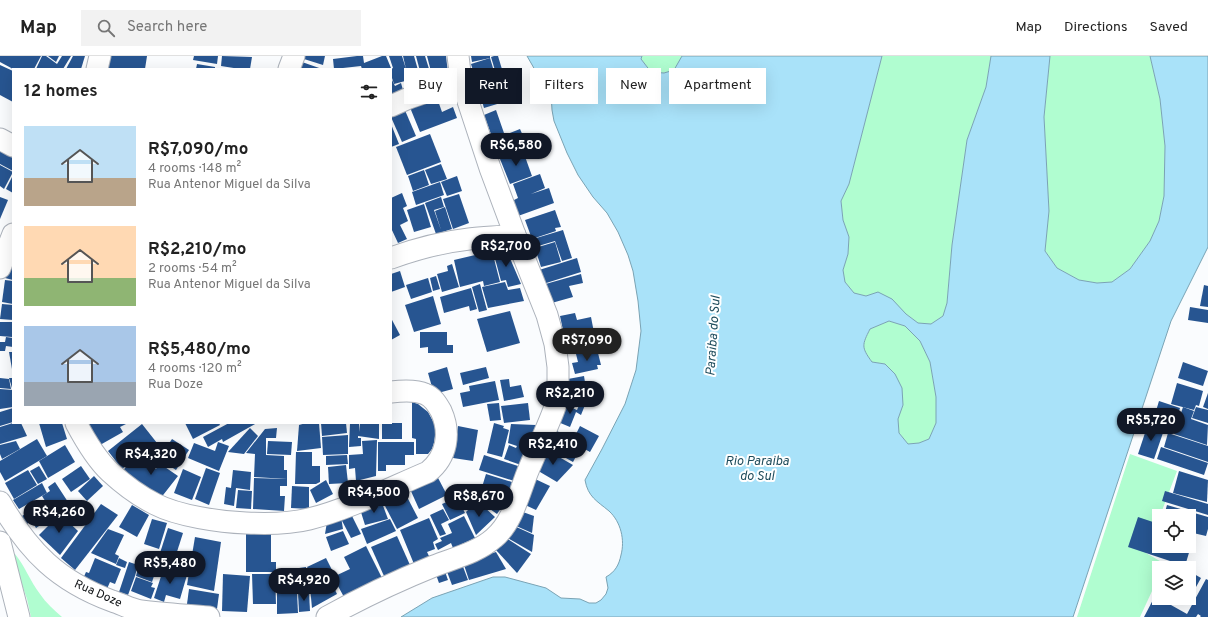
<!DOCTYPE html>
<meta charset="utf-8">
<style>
body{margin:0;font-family:Overpass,sans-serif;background:#f2f2f2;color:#222;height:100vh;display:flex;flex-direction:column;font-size:15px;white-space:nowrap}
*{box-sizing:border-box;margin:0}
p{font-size:13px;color:#767676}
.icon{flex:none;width:22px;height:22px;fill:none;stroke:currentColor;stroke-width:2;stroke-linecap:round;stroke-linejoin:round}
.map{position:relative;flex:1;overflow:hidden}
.side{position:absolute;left:12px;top:12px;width:380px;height:356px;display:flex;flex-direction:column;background:#fff;border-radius:0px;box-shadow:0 4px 16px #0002}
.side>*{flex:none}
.banner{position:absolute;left:404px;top:12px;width:380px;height:36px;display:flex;gap:8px}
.fabs{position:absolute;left:1152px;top:453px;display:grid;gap:8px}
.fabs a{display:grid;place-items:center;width:44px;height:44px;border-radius:0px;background:#fff;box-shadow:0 4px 16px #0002;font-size:20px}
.price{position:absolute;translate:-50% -34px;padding:0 9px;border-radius:14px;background:#111827;color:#fff;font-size:13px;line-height:26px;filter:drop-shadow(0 1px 2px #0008)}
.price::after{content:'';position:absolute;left:50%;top:24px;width:12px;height:9px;margin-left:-6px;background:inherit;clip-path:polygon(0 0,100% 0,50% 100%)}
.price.selected{background:#222;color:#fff}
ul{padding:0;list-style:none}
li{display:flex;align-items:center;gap:12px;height:100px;padding:0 12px}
li span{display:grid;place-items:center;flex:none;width:112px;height:80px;border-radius:0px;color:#555}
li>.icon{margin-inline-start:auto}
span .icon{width:48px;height:48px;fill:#fffc;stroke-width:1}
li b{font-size:17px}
h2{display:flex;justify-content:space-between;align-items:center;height:48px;padding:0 12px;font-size:17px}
.pill{padding:0 14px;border-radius:0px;background:#fff;box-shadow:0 4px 16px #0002;font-size:14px;line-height:36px}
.pill.selected{background:#111827;color:#fff}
header{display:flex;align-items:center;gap:24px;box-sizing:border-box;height:56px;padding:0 20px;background:#fff;border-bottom:1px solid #e0e0e0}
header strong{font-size:19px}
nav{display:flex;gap:22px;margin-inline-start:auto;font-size:14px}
.search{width:280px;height:36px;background:#f2f2f2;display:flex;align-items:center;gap:10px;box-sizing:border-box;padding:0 14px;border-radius:0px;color:#767676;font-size:15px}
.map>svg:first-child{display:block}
.green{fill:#b0fdd0}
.water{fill:#a9e2f9;stroke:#7aa3b4;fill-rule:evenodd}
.building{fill:#275591}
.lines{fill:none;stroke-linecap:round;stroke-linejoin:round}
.street-casing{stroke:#acb2bb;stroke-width:23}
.street{stroke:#fff;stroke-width:21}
.labels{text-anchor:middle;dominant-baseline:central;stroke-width:4;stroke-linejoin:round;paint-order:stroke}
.street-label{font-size:12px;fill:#0d1013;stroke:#fff}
.water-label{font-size:13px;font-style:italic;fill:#1e4c5c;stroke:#fff}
</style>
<header>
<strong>Map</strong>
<div class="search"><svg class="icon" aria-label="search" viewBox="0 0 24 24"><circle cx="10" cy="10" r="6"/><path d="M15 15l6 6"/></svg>Search here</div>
<nav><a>Map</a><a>Directions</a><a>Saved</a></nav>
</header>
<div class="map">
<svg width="1208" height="561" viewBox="0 0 1208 561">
<rect width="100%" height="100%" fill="#fafcfe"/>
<g class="green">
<path d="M642 0H682V2L674 14 664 17 651 16 641 3Z"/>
<path d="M882 0H991L986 31 967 84 952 189 947 247 943 260 931 268 918 267 906 258 866 240 854 237 845 226 843 214 848 198 849 181 843 164 841 145 849 128Z"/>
<path d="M1050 0H1150L1160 43 1165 90 1164 140 1159 165 1150 185 1130 213 1112 226 1097 227 1079 224 1057 212 1045 195 1049 155 1044 61Z"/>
<path d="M889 265 905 270 920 285 930 306 936 341V367L929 383 919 387 908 388 899 377 898 363 903 349 895 318 885 308 872 306C861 291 862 289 870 273Z"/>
<path d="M1130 398 1177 415 1146 497 1165 508 1163 512H1159V520L1140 561H1077Z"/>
<path d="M15 498C25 510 30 525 40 538 46 547 54 554 62 561H31L27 543 12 500Z"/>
</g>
<path class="water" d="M527 0H642L641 3 651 16 664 17 674 14 682 0H882L849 128 841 145 843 164 849 181 848 198 843 214 845 226 854 237 866 240 878 236 892 243 906 258 918 267 931 268 943 260 947 247 952 189 967 84 986 31 991 0H1050L1044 61 1049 155 1045 195 1057 212 1079 224 1097 227 1112 226 1130 213 1150 185 1159 165 1164 140 1165 90 1160 43 1150 0H1208V191L1171 265 1073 561H401L432 542 493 521H505L546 532 561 542 580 543 589 547H596L601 544 606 538 608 532 606 521C615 516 619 509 621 499 625 484 621 466 609 455 597 445 588 441 585 424L602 393 625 348 636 314 641 275 638 245 633 215 628 199 618 176 607 157 593 141 578 119 567 97 554 65 552 54 551 37 535 14ZM889 265 905 270 920 285 930 306 936 341V367L929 383 919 387 908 388 899 377 898 363 903 349 902 332 895 318 885 308 872 306C861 291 862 289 870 273Z"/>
<g class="building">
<path d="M0 0H41L34 13H13L0 6Z"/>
<path d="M42 0H46L57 8 62 0H71L63 13H36Z"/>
<path d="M48 0H59L56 6Z"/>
<path d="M73 0H85L81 13H66Z"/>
<path d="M110 0H147L145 13H108Z"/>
<path d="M194 0H218L217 8 193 4Z"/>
<path d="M222 0 252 1 250 13H240L221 10Z"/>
<path d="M305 0H325L323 9 304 3Z"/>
<path d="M357 0H363L364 7 382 0H386L391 12 362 13 361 10 334 13 333 3Z"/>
<path d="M389 0H402L406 13 403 0H414L420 21 394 28 391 19V13L393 12Z"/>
<path d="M416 0H425L430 16 421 19Z"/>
<path d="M427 0H446L448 17 433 23Z"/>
<path d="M471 0H490V2L472 6Z"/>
<path d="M494 0H498L504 20 497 21 491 1Z"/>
<path d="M490 2 496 22 477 27 471 8Z"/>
<path d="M302 6 322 13H300Z"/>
<path d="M197 8 215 11V13H196Z"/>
<path d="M0 9 13 15V46L0 39Z"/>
<path d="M391 22 395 30 401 27 403 34 391 39Z"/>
<path d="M501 25 507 45 484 52 478 32Z"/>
<path d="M436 39 442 56 453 51 457 62 420 76 409 49Z"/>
<path d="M404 52 416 80 402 86 391 61V57Z"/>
<path d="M496 54 504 77 492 81 484 59Z"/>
<path d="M391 68 399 88 391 91Z"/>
<path d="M520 73 528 91 502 101 495 83Z"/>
<path d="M430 78 441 106 407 119 396 91Z"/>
<path d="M0 95 13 102V115L0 108Z"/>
<path d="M523 95 532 120 510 128 500 103Z"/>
<path d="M441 108 447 123 431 128 425 114Z"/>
<path d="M0 109 13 116 4 133 0 130Z"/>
<path d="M424 114 429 129 413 135 408 120Z"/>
<path d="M540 118 545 132 531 138 549 132 554 147 518 160 512 145 518 142 513 128Z"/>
<path d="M13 119V137L6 133Z"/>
<path d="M457 120 462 135 447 140 441 126Z"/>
<path d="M440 126 444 139 416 149 412 136Z"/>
<path d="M402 137 407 150 403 152 408 165 400 169 407 183 398 187 391 172V142Z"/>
<path d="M459 138 469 167 453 173 443 143Z"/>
<path d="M0 141 8 144 0 163Z"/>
<path d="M441 141 444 151 434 154 441 174 435 155 445 151 452 173 436 178 425 147Z"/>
<path d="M424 148 431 171 414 176 407 154Z"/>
<path d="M555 154 561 171 555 172 556 175 532 183 525 164Z"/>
<path d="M563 174 572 202 562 205 555 185 535 191 533 183Z"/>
<path d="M555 186 561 206 541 211 535 192Z"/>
<path d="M506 193 521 228 508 231 506 224 501 225 493 195Z"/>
<path d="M492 195 500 226 484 230 483 225 460 231 454 204Z"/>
<path d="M13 197V224L5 222Z"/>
<path d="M577 202 581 216 540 229 536 215Z"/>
<path d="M452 208 459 231 442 236 437 218 448 215 447 210Z"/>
<path d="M400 215 405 231 391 236V218Z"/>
<path d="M581 218 583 227 569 230 573 241 548 248 542 229Z"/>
<path d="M436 220 440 233 433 235 430 222Z"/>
<path d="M428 222 432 236 411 243 406 229Z"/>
<path d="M5 224 13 225V248L2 246Z"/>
<path d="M505 226 508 234 520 232 524 245 488 252 482 231Z"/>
<path d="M480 228 487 254 479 256 472 231Z"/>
<path d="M1204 229 1208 230V251L1200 250Z"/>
<path d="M471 232 477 253 470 255 469 250 444 257 440 241Z"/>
<path d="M433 240 441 268 414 276 405 249Z"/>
<path d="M2 248 13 249V264L0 263Z"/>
<path d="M1190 251 1208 254V267L1188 264Z"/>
<path d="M510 255 520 287 487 296 477 263Z"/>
<path d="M575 257 577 264 591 261 597 292 568 298 560 260Z"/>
<path d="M391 262 400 279 391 284Z"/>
<path d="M0 266H13L12 281 0 280Z"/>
<path d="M420 276H447V289H453V297H428V291L420 292Z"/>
<path d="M6 281 13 282V291L6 290 5 295H0V286H5Z"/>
<path d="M597 293 601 309H597L598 313 575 318 572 307 578 306 576 298Z"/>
<path d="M9 296H13V313H12Z"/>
<path d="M1183 306 1208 315 1203 330 1178 322Z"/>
<path d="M447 311 453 333 434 338 428 317Z"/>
<path d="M486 311 489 322 463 329 460 317Z"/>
<path d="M584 320 587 339 572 342 568 323Z"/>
<path d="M0 322 9 323 11 333 0 332Z"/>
<path d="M9 322H13V332H12Z"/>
<path d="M509 323 510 331 521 329 524 341 504 345 500 324Z"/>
<path d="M495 325 499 344 463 351 460 337 470 335 469 330Z"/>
<path d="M1177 327 1203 335 1199 350 1196 349 1194 354 1171 348Z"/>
<path d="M0 333 13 334V351L0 353Z"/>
<path d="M1208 337V353L1203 351Z"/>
<path d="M1159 345 1180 352 1173 375 1152 368Z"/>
<path d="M412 346 418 348 428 356 434 367 436 373 434 387 432 393 428 398H416V383L412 382Z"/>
<path d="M499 347 501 364 490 365 487 348Z"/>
<path d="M528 347 530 364 504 367 501 350Z"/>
<path d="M580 347 585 349 581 359 576 356 570 371 558 366 565 349 577 354Z"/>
<path d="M1183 351 1194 355 1191 363 1208 369 1207 389 1174 378Z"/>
<path d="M1196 351 1208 354V367L1192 362Z"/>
<path d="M13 352V366L0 370V356Z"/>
<path d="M13 367H21L27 380 0 388V371Z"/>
<path d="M39 367H62L67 383 46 391Z"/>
<path d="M88 367H128L120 371 123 376 100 389Z"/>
<path d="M185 367H219L220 369 193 383Z"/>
<path d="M229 367H257L223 386 222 383 208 391 203 381Z"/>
<path d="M306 367H319L321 392 297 395 299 369Z"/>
<path d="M321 367H346L347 377 322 380Z"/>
<path d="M350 367H359V376L360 367H379V383L358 380V382H361V390L349 391Z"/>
<rect x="382" y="367" width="20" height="16"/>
<path d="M494 367 504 370 503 372 509 374 502 401 487 397Z"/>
<path d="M142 368 157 387 146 396 140 388 126 399 131 406 122 413 108 395Z"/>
<path d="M511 368 536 369 521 409 504 403 509 389 516 392 517 390 508 387Z"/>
<path d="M1148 368 1164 374 1154 403 1138 398Z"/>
<path d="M458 370 478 374 473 405 453 402Z"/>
<path d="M580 370 599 380 590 396 581 391 573 406 548 392 557 375 573 384Z"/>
<path d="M250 372 258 380 244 398 228 396Z"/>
<path d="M277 372 276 382H266V399L284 400V414H287V423L254 421 255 398 246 397 265 373Z"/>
<path d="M1168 377 1208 390V406L1164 391Z"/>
<path d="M348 379V398L323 399 322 381Z"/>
<path d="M37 383 47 400 5 425 0 416V405Z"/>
<path d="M172 383 189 394 176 414 159 403Z"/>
<path d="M377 384 376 420 356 425 355 412 349 413V399L363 398 362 385Z"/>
<path d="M16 385 20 393 2 403 0 398V389Z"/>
<path d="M268 385 292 386 291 399 267 398Z"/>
<path d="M218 386 229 390 219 415 188 402 194 387 215 395Z"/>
<path d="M378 386H414V399H405V409H386V415H378Z"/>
<path d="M65 389 75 406 48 422 39 405Z"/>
<path d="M1161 391 1208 407 1204 419 1157 403Z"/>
<path d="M547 394 573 409 557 426 535 413Z"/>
<path d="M296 396H312V410H320V426L316 428H295Z"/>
<path d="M139 399 156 413 159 407 178 420 160 443 123 414Z"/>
<path d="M347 399 348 408 326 409V400Z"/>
<path d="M484 399 518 410 514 425 479 414Z"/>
<path d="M346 409 348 427 329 428 328 411Z"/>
<path d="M39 410 47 423 38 428 30 415Z"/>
<path d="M81 410 90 423 71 436 62 423Z"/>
<path d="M206 412 220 417 209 449 195 443Z"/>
<path d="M183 413 201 421 192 444 174 437Z"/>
<path d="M28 414 37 429 14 443 5 427Z"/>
<path d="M233 414 251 416 250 434 236 432 234 450 224 448 226 431 231 432Z"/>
<path d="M1179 415 1208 424 1207 446 1173 437Z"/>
<path d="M486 418 512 426 508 439 482 431Z"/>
<path d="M94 420 103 430 87 445 78 435Z"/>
<path d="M437 420 447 439 419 453 410 433Z"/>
<path d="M254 422 287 423V430H280V440H285L284 455 253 453Z"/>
<path d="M533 422 550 430 536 454 523 448Z"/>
<path d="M326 424 333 438 316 447 310 434Z"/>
<path d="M55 426 68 446 57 452 53 445 47 448 42 440 50 435 48 431Z"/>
<path d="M42 427 47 437 19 453 13 444Z"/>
<path d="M292 430 309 431V453L291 452Z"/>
<path d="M480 431 504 448 497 458 473 441Z"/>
<path d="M238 434 252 435 251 453 236 452Z"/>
<path d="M1165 435 1208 448V459L1162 445Z"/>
<path d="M405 437 418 462 397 473 384 448Z"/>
<path d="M454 443 456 448 460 447 465 457 450 464 442 448Z"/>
<path d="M45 446 47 450 53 447 59 457 36 472 32 465 27 468 22 460Z"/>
<path d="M382 447 388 463 365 469 360 453Z"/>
<path d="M101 448 118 459 75 514 61 502Z"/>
<path d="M132 449 149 459 137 481 119 471Z"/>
<path d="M473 449 477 453 482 449 495 461 476 479 466 456Z"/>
<path d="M1167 449 1208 461V473L1206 480 1189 476V460H1170V458L1165 456Z"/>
<path d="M443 453 449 464 441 468 446 478 440 480 430 459Z"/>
<path d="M520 455 534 460 532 477 514 469Z"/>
<path d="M350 456 361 478 351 482 340 461Z"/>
<path d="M60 458 78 475 60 499 39 479Z"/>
<path d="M464 460 475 482 453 492 451 487 438 494 435 488 442 485 440 482 452 477 448 468Z"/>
<path d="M341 461 343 473 325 478 327 466Z"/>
<path d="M1138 461 1159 468V490H1189V479L1194 480 1185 510 1128 491Z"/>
<path d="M429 462 438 483 433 486 435 493 427 496 430 502 414 508 400 474Z"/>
<path d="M152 463 167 467 159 493 144 488Z"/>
<path d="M390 463 396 475 367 488 361 473Z"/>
<path d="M512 469 534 479 532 496 506 481Z"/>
<path d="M168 472 183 477 175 502 160 497Z"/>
<path d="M108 473 124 479 115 498 119 500 116 508 91 497Z"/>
<path d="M343 475 349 488 331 495 326 481Z"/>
<path d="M246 477H271V506H276V516H246Z"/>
<path d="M397 480 410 509 384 520 371 491Z"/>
<path d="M195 481 221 486 214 535 187 529Z"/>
<path d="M506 482 531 498 517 517 496 494Z"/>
<path d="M366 490 382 522 344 541 333 521 350 513 344 501Z"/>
<path d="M496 496 506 513 469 524 463 506Z"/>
<path d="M95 502 121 513 115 528 110 526 106 535 82 525 86 516 89 517Z"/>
<path d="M119 502 127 506 125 512 116 509Z"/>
<path d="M326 502 334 518 315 527 307 511Z"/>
<path d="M129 506 138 509 135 520 132 519 135 520 128 539 119 536Z"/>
<path d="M462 508 468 524 452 529 446 513Z"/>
<path d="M139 509 156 514 152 526 136 520Z"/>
<path d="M164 511 187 519 180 543 166 539 164 546 154 542Z"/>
<path d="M306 511 307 534 279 535 278 515Z"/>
<path d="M444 513 448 524 439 527 435 516Z"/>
<path d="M1189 515 1201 522 1196 531 1189 527Z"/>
<path d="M223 518 250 520 247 556 222 555Z"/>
<path d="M252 518H275L276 548H253Z"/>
<path d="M136 521 153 527 151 531 155 532 151 543 131 535Z"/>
<path d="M329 522 337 538 312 552 310 531Z"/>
<path d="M1206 523 1208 524V561H1200L1201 560 1198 558 1196 561H1144L1155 540 1187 558Z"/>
<path d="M1189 528 1195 531 1187 546 1179 542H1189Z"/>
<path d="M189 533 219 538 217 553 187 548Z"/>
<path d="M297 536 298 557 277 558V537Z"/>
<path d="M309 536 310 555 299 556 298 537Z"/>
</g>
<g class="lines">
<g class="street-casing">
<g id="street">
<path d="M97 13 100 0"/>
<path d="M289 13 294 0"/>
<path d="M391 50 409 42 461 24"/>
<path d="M0 83 13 90"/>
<path d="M391 202C416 193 442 186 469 183 484 181 499 181 515 179"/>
<path d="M0 212 13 178"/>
<path d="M76 367C85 384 96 403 110 416 123 428 139 440 155 448 178 460 220 466 246 467 267 468 289 468 309 463 349 453 390 432 428 416 447 401 451 377 441 355 437 348 433 341 425 338 416 334 400 335 391 336"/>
<path d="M0 446C29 496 58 525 112 545 122 548 132 554 141 555 163 558 186 559 209 561"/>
<path d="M0 486 19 561"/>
<path d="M327 561C361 542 397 525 434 510 454 502 477 497 494 482 513 466 519 437 528 415 537 393 548 371 556 348L558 332V311L555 288 547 259 515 179 490 112 461 24 458 0"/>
</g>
</g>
<use href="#street" class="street"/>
</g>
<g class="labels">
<g class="street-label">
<text transform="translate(98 538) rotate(24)">Rua Doze</text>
</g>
<g class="water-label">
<text transform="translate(714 280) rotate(-86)">Paraiba do Sul</text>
<text x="757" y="406">Rio Paraiba<tspan x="757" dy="15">do Sul</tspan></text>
</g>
</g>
</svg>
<div class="fabs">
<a><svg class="icon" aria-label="locate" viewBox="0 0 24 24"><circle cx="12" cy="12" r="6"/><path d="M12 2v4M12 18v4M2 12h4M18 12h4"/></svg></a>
<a><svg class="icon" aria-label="layers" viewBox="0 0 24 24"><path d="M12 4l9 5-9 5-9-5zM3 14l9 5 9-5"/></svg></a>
</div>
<b class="price" style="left:516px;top:111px">R$6,580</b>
<b class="price" style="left:506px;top:212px">R$2,700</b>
<b class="price selected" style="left:587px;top:306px">R$7,090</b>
<b class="price" style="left:570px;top:359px">R$2,210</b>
<b class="price" style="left:1151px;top:386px">R$5,720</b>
<b class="price" style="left:553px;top:410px">R$2,410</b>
<b class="price" style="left:151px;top:420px">R$4,320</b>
<b class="price" style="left:374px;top:458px">R$4,500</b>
<b class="price" style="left:479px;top:462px">R$8,670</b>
<b class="price" style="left:59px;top:478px">R$4,260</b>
<b class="price" style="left:170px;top:529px">R$5,480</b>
<b class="price" style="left:304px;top:546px">R$4,920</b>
<div class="banner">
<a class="pill">Buy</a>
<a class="pill selected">Rent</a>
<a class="pill">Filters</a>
<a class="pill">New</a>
<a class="pill">Apartment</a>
</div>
<section class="side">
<h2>12 homes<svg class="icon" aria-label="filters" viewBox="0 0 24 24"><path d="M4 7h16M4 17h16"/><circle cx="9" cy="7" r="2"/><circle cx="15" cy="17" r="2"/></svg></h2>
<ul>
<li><span style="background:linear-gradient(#bfe0f5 65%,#b9a48a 0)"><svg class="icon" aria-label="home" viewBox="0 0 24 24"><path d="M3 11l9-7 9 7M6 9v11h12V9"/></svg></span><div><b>R$7,090/mo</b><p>4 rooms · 148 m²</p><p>Rua Antenor Miguel da Silva</p></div></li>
<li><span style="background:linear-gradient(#ffd9b3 65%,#8fb573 0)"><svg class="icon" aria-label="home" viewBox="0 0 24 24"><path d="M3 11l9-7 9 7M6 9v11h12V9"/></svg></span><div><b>R$2,210/mo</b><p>2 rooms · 54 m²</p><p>Rua Antenor Miguel da Silva</p></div></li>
<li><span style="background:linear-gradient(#a9c7e8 70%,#9aa5b1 0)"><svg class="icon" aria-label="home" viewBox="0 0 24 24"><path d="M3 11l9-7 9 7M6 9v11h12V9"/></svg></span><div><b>R$5,480/mo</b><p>4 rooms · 120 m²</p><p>Rua Doze</p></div></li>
</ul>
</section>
</div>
